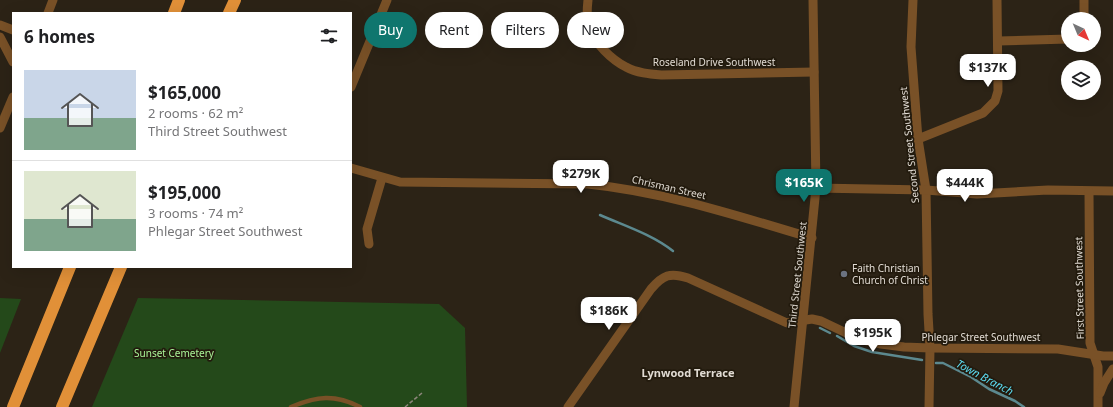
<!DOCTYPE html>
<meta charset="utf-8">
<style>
body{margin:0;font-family:"Noto Sans",sans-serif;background:#f6f6f6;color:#202124;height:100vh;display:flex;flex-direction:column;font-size:15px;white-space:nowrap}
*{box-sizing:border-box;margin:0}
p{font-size:13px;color:#757577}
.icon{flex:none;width:22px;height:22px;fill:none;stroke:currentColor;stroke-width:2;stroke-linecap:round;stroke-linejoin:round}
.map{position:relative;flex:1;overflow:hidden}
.panel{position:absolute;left:12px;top:12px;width:340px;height:256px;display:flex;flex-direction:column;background:#fff;border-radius:0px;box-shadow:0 4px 16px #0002}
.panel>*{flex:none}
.guide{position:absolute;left:364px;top:12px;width:380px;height:36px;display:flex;gap:8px}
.needle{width:26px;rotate:136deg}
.fabs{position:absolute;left:1061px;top:12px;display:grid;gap:8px}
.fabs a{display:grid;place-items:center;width:40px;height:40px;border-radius:50%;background:#fff;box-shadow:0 4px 16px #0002;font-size:20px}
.price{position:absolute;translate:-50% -34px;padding:0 9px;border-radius:8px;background:#fff;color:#222;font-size:13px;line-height:26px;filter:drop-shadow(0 1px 2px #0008)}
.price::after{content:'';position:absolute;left:50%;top:24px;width:12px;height:9px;margin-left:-6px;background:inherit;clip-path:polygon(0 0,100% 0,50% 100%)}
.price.on{background:#0f766e;color:#fff}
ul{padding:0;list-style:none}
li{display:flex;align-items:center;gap:12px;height:100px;padding:0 12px}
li+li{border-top:1px solid #e0e0e0}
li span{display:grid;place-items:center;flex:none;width:112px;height:80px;border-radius:0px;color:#555}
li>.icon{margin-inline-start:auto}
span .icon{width:48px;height:48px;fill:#fffc;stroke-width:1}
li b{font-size:17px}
h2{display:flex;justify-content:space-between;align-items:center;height:48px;padding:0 12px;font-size:17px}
.chip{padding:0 14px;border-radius:18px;background:#fff;box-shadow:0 4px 16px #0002;font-size:14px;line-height:36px}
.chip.on{background:#0f766e;color:#fff}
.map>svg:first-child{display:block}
.green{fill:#24491a}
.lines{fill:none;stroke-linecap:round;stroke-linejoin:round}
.stream{stroke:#5c898f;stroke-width:2.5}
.path{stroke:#8d867b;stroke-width:1.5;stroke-dasharray:4 2;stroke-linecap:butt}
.service{stroke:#795127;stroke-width:4.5}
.minor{stroke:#795127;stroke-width:9}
.motorway{stroke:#e19038;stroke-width:12}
.worship-dot{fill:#6b7280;stroke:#221a0d;stroke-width:1.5}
.labels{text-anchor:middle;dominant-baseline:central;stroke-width:3.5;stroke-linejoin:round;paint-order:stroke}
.street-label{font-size:10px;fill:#e1dbd3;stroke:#221a0d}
.poi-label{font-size:10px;fill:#e1dbd3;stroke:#221a0d;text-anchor:start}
.park-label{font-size:10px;fill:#a9f497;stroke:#221a0d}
.neighbourhood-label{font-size:11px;font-weight:bold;fill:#e1dbd3;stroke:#221a0d}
.water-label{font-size:11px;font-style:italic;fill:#5bdbf1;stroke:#221a0d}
</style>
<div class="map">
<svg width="1113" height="407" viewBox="0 0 1113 407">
<rect width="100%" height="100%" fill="#2c2316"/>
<g class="green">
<path d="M0 298 21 299 0 353Z"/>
<path d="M138 298 439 304 465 328 467 407H92Z"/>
</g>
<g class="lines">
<g class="stream">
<path d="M600 215C625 226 651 234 673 251"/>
<path d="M820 328 830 333"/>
<path d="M837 336 854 346 872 352 922 360"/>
<path d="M936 363H943L971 377 989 389 1015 401 1024 407"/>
</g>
<path class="path" d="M405 407 422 393"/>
<path class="service" d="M291 407C317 396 335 394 360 407"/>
<g class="minor">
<path d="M588 0C587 9 586 19 589 27 594 43 612 60 626 67 637 73 650 74 662 75L814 72"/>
<path d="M913 0 911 47 918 139 926 190 928 314 930 348 929 407"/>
<path d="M1084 0V19"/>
<path d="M48 13 53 0"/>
<path d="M0 25 13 30"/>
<path d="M0 37 13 62"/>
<path d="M998 41 1068 39"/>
<path d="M351 87 387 0"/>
<path d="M0 128 13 97"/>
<path d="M918 139 983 113 995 101 998 91 997 0"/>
<path d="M351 168 400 182 588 184C665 192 738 216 812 238"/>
<path d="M816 188 926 190 977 194 1048 190 1113 191"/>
<path d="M1089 192 1090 343 1098 367V407"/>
<path d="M369 244 367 229 382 178"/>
<path d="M1100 393 1104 383 1113 369"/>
<path d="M568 407 651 289C663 275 670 272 688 278L787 323 812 319 821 321 859 339 881 344 904 347 930 348 1058 349 1103 356H1113"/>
<path d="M794 407 816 188 813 0"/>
</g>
<g class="motorway">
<path d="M174 13 179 0"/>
<path d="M229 13 235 0"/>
<path d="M13 407 70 267"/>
<path d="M62 407 121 267"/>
</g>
</g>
<circle class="worship-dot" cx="844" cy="274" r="4"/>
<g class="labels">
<g class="street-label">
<text x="714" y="62">Roseland Drive Southwest</text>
<text transform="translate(909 145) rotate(-96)">Second Street Southwest</text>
<text transform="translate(669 187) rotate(13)">Chrisman Street</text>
<text transform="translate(797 275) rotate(-84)">Third Street Southwest</text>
<text transform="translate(1079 288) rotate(-91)">First Street Southwest</text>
<text x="981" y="337">Phlegar Street Southwest</text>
</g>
<g class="poi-label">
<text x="852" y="268">Faith Christian<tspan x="852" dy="12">Church of Christ</tspan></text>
</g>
<g class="park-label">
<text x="174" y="353">Sunset Cemetery</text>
</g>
<g class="neighbourhood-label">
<text x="688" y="372">Lynwood Terrace</text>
</g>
<g class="water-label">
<text transform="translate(985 377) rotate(28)">Town Branch</text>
</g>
</g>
</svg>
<div class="fabs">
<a><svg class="needle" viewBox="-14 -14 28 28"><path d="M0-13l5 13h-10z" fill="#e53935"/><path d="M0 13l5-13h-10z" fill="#757577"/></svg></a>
<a><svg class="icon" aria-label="layers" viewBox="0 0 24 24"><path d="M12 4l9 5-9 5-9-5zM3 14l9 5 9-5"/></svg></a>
</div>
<b class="price" style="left:988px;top:88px">$137K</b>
<b class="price" style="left:581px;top:194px">$279K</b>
<b class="price on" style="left:804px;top:203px">$165K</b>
<b class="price" style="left:965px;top:203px">$444K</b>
<b class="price" style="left:609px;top:331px">$186K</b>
<b class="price" style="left:873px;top:353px">$195K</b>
<div class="guide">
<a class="chip on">Buy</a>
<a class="chip">Rent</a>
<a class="chip">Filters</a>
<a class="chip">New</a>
</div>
<section class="panel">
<h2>6 homes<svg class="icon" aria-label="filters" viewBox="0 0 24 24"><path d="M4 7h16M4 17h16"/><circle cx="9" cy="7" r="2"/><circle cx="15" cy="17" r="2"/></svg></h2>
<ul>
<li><span style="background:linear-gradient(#c9d6e8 60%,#7fa58c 0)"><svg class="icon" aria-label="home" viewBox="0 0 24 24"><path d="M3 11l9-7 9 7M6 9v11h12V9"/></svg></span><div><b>$165,000</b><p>2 rooms · 62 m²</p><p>Third Street Southwest</p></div></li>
<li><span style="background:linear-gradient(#dfe7d0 60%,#7fa58c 0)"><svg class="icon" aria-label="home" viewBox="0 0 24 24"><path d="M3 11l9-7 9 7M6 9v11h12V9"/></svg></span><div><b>$195,000</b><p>3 rooms · 74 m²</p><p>Phlegar Street Southwest</p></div></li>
</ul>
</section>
</div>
